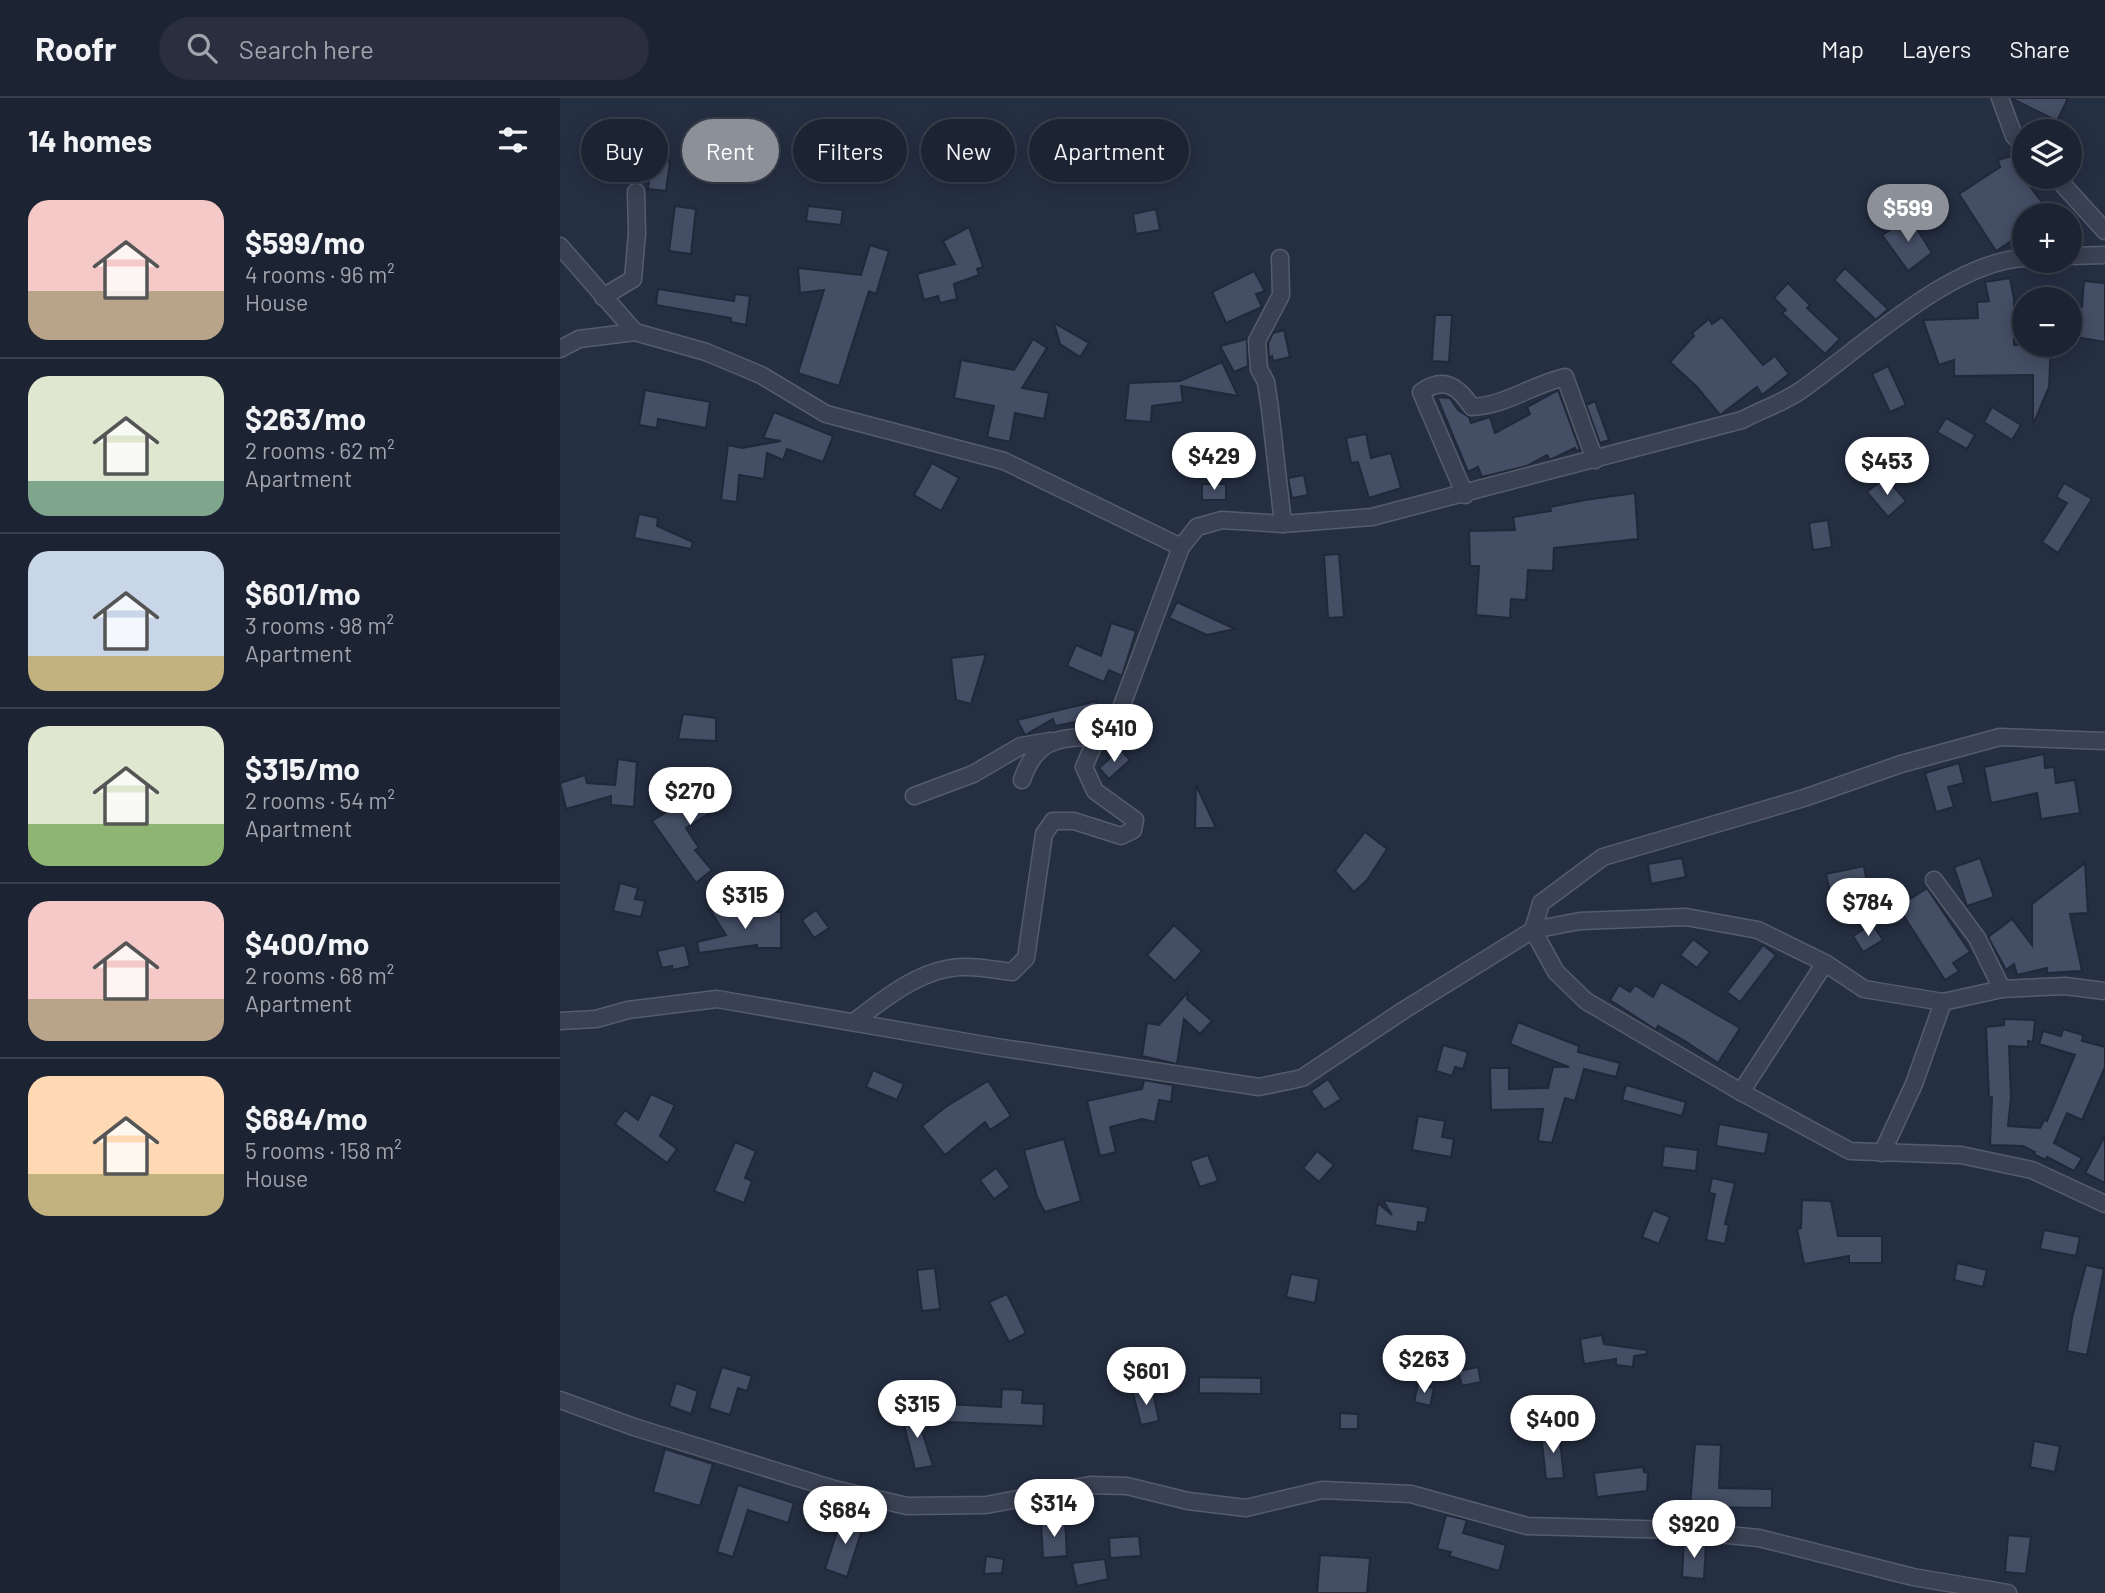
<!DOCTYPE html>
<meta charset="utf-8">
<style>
body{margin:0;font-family:Barlow,sans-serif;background:#292f3e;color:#f1f3f6;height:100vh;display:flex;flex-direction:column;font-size:26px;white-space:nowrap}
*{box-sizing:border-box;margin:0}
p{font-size:23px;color:#a0a4ac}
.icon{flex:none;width:38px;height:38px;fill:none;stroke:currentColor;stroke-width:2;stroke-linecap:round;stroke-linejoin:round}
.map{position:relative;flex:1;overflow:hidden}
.side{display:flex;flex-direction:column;background:#1c2332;width:560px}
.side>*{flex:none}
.top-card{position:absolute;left:21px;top:21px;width:665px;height:63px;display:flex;gap:14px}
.controls{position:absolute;left:1452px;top:21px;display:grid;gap:14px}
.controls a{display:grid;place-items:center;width:70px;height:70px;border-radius:50%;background:#1c2332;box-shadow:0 4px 18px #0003,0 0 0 2px #3a404d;font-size:35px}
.price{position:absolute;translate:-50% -60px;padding:0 16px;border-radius:24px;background:#fff;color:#222;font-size:23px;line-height:46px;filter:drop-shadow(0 2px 4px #0008)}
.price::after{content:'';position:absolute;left:50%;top:42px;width:21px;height:16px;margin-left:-10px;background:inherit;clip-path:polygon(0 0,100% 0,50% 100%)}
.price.current{background:#8c9099;color:#fff}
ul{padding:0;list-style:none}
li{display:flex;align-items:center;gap:21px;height:175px;padding:0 28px}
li+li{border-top:2px solid #3a404d}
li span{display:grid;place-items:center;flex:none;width:196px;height:140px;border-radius:21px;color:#555}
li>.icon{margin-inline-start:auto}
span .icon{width:84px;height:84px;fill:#fffc;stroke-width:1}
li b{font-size:30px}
h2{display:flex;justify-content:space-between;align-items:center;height:84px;padding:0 28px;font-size:30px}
.chip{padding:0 24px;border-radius:32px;background:#1c2332;box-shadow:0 4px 18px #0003,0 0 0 2px #3a404d;font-size:24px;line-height:63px}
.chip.current{background:#8c9099;color:#fff}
header{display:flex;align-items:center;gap:42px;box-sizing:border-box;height:98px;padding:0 35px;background:#1c2332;border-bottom:2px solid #3a404d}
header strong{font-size:33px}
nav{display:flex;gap:38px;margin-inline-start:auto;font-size:24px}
.search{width:490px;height:63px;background:#292f3e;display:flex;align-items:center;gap:18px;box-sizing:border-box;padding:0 24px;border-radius:38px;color:#a0a4ac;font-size:26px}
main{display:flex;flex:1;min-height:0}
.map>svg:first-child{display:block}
.building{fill:#444e65;stroke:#202839;stroke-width:2}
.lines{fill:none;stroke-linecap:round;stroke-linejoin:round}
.street-casing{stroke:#555c6c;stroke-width:19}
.street{stroke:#3a4152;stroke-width:16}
</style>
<header>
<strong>Roofr</strong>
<div class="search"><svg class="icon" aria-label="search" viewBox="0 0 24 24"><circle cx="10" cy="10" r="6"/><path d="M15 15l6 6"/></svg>Search here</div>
<nav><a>Map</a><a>Layers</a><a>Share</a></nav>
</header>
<main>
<section class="side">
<h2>14 homes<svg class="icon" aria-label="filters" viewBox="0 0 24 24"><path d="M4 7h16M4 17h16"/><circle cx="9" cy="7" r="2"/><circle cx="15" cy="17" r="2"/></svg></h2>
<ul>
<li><span style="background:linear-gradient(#f6c9c9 65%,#b9a48a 0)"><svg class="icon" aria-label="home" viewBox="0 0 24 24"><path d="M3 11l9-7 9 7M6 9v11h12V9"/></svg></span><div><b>$599/mo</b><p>4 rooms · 96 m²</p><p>House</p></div></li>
<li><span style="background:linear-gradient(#dfe7d0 75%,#7fa58c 0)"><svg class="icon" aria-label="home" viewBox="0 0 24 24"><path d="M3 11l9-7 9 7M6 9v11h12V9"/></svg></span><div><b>$263/mo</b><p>2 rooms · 62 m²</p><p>Apartment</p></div></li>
<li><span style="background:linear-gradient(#c9d6e8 75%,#c2b280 0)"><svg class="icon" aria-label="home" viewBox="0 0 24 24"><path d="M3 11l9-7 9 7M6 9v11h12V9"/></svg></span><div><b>$601/mo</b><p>3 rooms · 98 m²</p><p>Apartment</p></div></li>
<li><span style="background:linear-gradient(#dfe7d0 70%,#8fb573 0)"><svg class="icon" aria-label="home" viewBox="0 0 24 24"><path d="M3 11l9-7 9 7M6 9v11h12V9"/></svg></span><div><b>$315/mo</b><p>2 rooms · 54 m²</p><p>Apartment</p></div></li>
<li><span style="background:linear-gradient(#f6c9c9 70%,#b9a48a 0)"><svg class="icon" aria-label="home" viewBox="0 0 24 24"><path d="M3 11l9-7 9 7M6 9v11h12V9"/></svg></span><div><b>$400/mo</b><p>2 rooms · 68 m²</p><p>Apartment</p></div></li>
<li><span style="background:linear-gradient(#ffd9b3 70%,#c2b280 0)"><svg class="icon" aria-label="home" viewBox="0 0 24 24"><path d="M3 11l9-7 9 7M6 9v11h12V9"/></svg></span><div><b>$684/mo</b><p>5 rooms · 158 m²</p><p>House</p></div></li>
</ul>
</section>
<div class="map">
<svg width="1545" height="1495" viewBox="0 0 1545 1495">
<rect width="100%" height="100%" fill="#252f42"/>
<g class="building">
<path d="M1451 0H1508L1497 23Z"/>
<path d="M1458 56 1465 63V82L1492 117H1465V134L1436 153 1399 96 1440 69 1438 62Z"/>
<path d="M92 61 110 64 106 93 88 91Z"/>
<path d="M115 108 136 111 131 156 109 153Z"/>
<path d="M248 108 283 112 281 127 246 123Z"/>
<path d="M596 111 600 132 576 136 573 116Z"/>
<path d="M1350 120 1372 155 1348 173 1322 137Z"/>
<path d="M409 129 423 169 417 171 419 177 394 186 397 201 380 205 378 198 364 202 357 176 395 166 383 143Z"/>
<path d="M310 147 329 153 316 196 309 193 279 288 238 275 264 192 240 195 238 170 301 177Z"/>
<path d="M1285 170 1328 211 1316 222 1274 182Z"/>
<path d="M694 173 705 193 696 196 702 209 666 225 652 194Z"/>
<path d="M1450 180 1454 201V247H1491L1489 289 1473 327V277L1394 278V262L1379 267 1363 222 1418 220 1417 204 1429 203 1425 184Z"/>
<path d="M1524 183 1545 185V244L1510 238V207L1522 209Z"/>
<path d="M1228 185 1250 207 1247 210 1280 241 1265 256 1222 215 1226 212 1214 200Z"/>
<path d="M98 191 174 203 175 196 190 198 186 227 171 224V220L96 207Z"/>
<path d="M875 217H892L889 264 872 263Z"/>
<path d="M1162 219 1203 267 1215 258 1229 276 1202 297 1197 289 1160 317 1137 289 1110 264 1134 238 1132 235 1149 221 1152 226Z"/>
<path d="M494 225 529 245 520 259 500 246Z"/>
<path d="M724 232 730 259 713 263 712 258 709 260 708 245 713 235Z"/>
<path d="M473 241 487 250 462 290 489 295 484 321 455 315 450 344 427 339 434 308 394 300 401 262 454 272Z"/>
<path d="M687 241 688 268 674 274 660 248Z"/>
<path d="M662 264 678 298 621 288 623 304 592 308 591 324 565 322 569 285 620 283Z"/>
<path d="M1328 268 1346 307 1330 314 1312 276Z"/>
<path d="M85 292 150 304 146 330 98 321 97 330 79 327Z"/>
<path d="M998 292 1020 352 1016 353 1015 350 990 362 987 357 967 368 922 379 918 369 908 374 877 299 890 300 898 312 909 319 911 325 930 319 935 335 970 316 967 309Z"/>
<path d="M1035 303 1049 342 1040 345 1026 307Z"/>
<path d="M1432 309 1461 327 1452 342 1424 324Z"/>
<path d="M214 314 273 338 263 364 227 351 223 362 207 355 204 381 179 377 177 404 161 402 168 347 182 350 221 343 203 340Z"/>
<path d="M1386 320 1415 337 1407 351 1377 334Z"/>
<path d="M806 336 811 360 831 355 841 390 809 400 798 364 791 365 786 340Z"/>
<path d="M372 365 399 380 381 413 354 397Z"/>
<path d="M744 377 748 397 732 400 728 380Z"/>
<path d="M1322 382H1328L1346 403 1328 419 1307 394Z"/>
<path d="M1504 385 1532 401 1498 455 1482 444 1507 405 1496 399Z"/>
<rect x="642" y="386" width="24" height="16"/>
<path d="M1075 395 1078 441 994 450 993 473 968 472 966 502 951 501 950 520 916 517 919 468H910L909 433 955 432 953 419 991 413 990 409 1025 402Z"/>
<path d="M79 416 98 420 97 428 133 444 131 451 74 440Z"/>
<path d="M1268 422 1272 449 1253 452 1249 425Z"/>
<path d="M779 456 784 519 768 520 764 457Z"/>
<path d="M617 504 675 531 647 537 609 520Z"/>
<path d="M551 525 576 533 562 578 549 572 544 584 507 568 516 547 541 558Z"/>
<path d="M426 556 411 606 396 602 391 560Z"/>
<path d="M537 603 528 626 520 623 495 628 493 621 465 637 457 622Z"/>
<path d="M123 616 156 620V643L118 641Z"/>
<path d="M560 651 570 662 549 681 539 670Z"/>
<path d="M1484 656 1485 670 1494 669 1496 685 1515 682 1520 715 1481 721 1477 695 1431 705 1424 669Z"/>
<path d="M58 661 77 664 74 709 51 707V698L6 711 0 685 25 677 27 685 55 687Z"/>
<path d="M1399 665 1404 685 1388 689 1394 709 1376 714 1365 675Z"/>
<path d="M156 683 169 703 126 730 139 750 135 752 152 772 136 785 92 723Z"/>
<path d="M636 687 656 730H635Z"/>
<path d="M805 734 827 751 807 782 794 794 775 773Z"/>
<path d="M1122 760 1126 779 1091 786 1088 766Z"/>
<path d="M1420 760 1434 799 1407 808 1394 769Z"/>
<path d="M1525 765 1528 815 1510 816 1522 873 1487 875V870L1457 877 1454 866 1446 872 1428 839 1452 821 1472 847V806Z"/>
<path d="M1304 768 1308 791 1271 799 1266 776Z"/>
<path d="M60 785 78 790 75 801 85 803 81 819 53 813Z"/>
<path d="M1367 790 1410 854 1393 865 1399 873 1385 882 1338 809Z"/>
<path d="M150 812 221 814V850H197V847L139 855 137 844 166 837Z"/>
<path d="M256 812 269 830 254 840 242 822Z"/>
<path d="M1312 826 1323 842 1303 854 1293 838Z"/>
<path d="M614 827 642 853 615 883 587 857Z"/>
<path d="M1133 841 1150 854 1137 870 1120 857Z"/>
<path d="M125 847 130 868 113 872 112 868 102 870 97 853Z"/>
<path d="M1203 847 1216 857 1180 904 1167 894Z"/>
<path d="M1101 884 1180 930 1158 965 1125 943 1098 928 1096 932 1050 902 1059 887 1070 894 1075 887 1093 899Z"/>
<path d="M628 894 627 901 652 923 640 936 624 921 617 966 582 958 587 925 599 927Z"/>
<path d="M1444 921 1475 922 1473 944 1468 943V949L1449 948 1451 999 1448 1028 1480 1030 1484 1022 1487 1023 1515 957 1479 946 1483 933 1501 938 1503 931 1523 937 1522 943 1545 949V969L1522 1022 1507 1015 1494 1045 1522 1060 1514 1073 1487 1059 1486 1062 1473 1056 1475 1054 1463 1048 1430 1047 1432 999 1429 1000 1426 929 1444 927Z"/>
<path d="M958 924 1019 948 1018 954 1060 965 1056 979 1024 971 1015 1003 1005 1000 992 1045 978 1043 983 1011 931 1012 930 970H949V991L988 990 993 969H1009L950 946Z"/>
<path d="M883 947 908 954 903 971 895 969 892 978 876 973Z"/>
<path d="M313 972 344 986 337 1002 306 989Z"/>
<path d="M768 981 781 1001 764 1012 751 993Z"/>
<path d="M584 982 613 987 611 1004 599 1002 595 1024 582 1021 550 1029 556 1054 540 1058 527 1003 582 991Z"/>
<path d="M428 983 451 1018 430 1032 425 1024 385 1057 362 1028 387 1008Z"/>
<path d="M1066 987 1126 1004 1122 1018 1062 1002Z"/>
<path d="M91 996 115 1007 100 1038 117 1051 107 1065 55 1026 65 1012 78 1022Z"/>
<path d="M858 1018 885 1023 882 1039 894 1041 891 1059 852 1052Z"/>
<path d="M1159 1026 1209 1035 1205 1056 1156 1048Z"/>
<path d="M1545 1038V1085L1525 1075Z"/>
<path d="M504 1041 521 1103 485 1114 477 1099 464 1052Z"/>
<path d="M175 1044 196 1053 185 1080 192 1083 184 1105 154 1093Z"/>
<path d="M1104 1048 1138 1052 1136 1073 1102 1069Z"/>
<path d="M757 1053 774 1067 759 1084 743 1070Z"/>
<path d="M648 1057 658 1083 640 1089 630 1063Z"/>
<path d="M436 1070 450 1089 434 1101 420 1082Z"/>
<path d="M1152 1080 1175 1085 1165 1126 1169 1127 1165 1146 1146 1142 1155 1096 1149 1095Z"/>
<path d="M823 1102 868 1109 865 1125 858 1124 857 1134 815 1127 818 1105 832 1117Z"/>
<path d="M1242 1102 1271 1103 1278 1138H1322V1165H1289V1158L1244 1166 1237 1131 1241 1130Z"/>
<path d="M1093 1112 1110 1119 1099 1146 1082 1139Z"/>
<path d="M1484 1132 1520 1139 1516 1158 1480 1151Z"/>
<path d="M1397 1165 1427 1172 1423 1189 1394 1182Z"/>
<path d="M1526 1167 1544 1171 1527 1257 1507 1253 1512 1220Z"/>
<path d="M375 1170 380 1211 362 1213 357 1172Z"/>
<path d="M731 1176 759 1181 755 1205 726 1199Z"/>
<path d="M447 1196 466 1235 449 1244 429 1204Z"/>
<path d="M1042 1237 1044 1246 1087 1252V1256L1074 1258 1073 1269 1056 1267V1261L1024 1266 1020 1241Z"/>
<path d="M162 1269 192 1278 187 1293 178 1290 170 1317 149 1310Z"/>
<path d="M918 1269 921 1284 902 1288 898 1273Z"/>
<path d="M639 1279 701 1280V1296L639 1295Z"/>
<path d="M116 1285 138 1293 131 1316 109 1308Z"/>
<path d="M858 1286 874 1290 870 1308 854 1304Z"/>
<path d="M592 1290 599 1323 581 1327 573 1295Z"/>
<path d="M442 1291 463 1292 462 1305 484 1306 483 1328 387 1324 388 1306 441 1309Z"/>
<path d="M354 1308 373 1368 355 1371 344 1327 347 1326 344 1310Z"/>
<path d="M780 1315 798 1316V1331H780Z"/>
<path d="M999 1333 1004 1380 986 1381 981 1335Z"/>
<path d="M1474 1343 1500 1348 1495 1374 1470 1369Z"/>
<path d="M1135 1346 1161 1347 1159 1390 1212 1391V1410L1130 1409Z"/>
<path d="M105 1351 153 1366 140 1408 93 1394Z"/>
<path d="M1083 1369 1084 1374 1088 1375 1087 1393 1037 1399 1034 1375Z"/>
<path d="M178 1387 234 1405 228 1425 188 1412 173 1459 157 1454Z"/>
<path d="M886 1417 907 1422 903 1435 946 1447 939 1473 889 1458 891 1454 877 1451Z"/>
<path d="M282 1418 304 1425 287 1479 265 1471Z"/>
<path d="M505 1421 507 1458 483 1460 481 1423Z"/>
<path d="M1448 1437 1471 1439 1466 1476 1445 1474Z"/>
<path d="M579 1438 581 1458 550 1460 549 1440Z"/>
<path d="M1124 1443 1146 1445 1144 1481 1122 1479Z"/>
<path d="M760 1457 810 1460 807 1495H757Z"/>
<path d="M426 1458 444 1461 442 1475 424 1476Z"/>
<path d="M545 1461 548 1481 517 1488 512 1465Z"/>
</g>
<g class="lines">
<g class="street-casing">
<g id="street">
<path d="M1440 0 1454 38 1465 48"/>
<path d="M1496 79 1545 133"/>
<path d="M0 148 75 234"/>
<path d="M1510 158 1545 157"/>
<path d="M720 160 721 197 697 243 699 271 706 284 710 311 723 426"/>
<path d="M43 199 73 181 77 135 76 94"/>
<path d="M0 251 19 241 75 234 146 254 201 277 266 316 444 363 621 449 637 429 662 422 723 426 812 419 1182 322C1201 312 1222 305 1240 293 1300 251 1391 163 1465 160"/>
<path d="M905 397 861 294C884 278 898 288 912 309 947 307 971 287 1005 279L1035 362"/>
<path d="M1545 643 1440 639 1341 666 1244 700 1043 759 981 805 973 832 996 874 1026 903 1181 994 1290 1053 1401 1057 1472 1072 1545 1106"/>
<path d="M462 682C476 641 498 639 537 639"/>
<path d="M354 698 413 676 461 648 490 643"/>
<path d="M1374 782 1417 840 1442 891"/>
<path d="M0 923 36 921 68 912 157 901 430 948 699 989 742 980 844 912 973 832 1020 823 1126 819 1198 832 1265 865 1304 891 1383 904 1442 891 1505 888 1545 893"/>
<path d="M295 923C325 900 362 870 402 869 418 868 436 872 452 874L466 860 484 736 493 723H514L561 738 573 732 575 722 535 693 524 669 537 639 561 610 621 449"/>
<path d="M1181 994 1265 865"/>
<path d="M1322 1055 1354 986 1383 904"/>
<path d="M0 1302 74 1329 274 1391 347 1408 426 1407 530 1387 567 1388 628 1403 686 1410 762 1392 851 1396 967 1428 1116 1432 1199 1440 1353 1479 1448 1495"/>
</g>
</g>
<use href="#street" class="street"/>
</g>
</svg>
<div class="controls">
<a><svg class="icon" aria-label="layers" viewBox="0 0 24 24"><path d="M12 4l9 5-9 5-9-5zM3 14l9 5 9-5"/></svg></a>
<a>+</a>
<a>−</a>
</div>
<b class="price current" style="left:1348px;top:146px">$599</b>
<b class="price" style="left:654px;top:394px">$429</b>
<b class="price" style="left:1327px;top:399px">$453</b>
<b class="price" style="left:554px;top:666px">$410</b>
<b class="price" style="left:130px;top:729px">$270</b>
<b class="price" style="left:185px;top:833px">$315</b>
<b class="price" style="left:1308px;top:840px">$784</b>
<b class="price" style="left:864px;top:1297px">$263</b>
<b class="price" style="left:586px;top:1309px">$601</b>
<b class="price" style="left:357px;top:1342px">$315</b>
<b class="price" style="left:993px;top:1357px">$400</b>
<b class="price" style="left:494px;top:1441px">$314</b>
<b class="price" style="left:285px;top:1448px">$684</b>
<b class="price" style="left:1134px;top:1462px">$920</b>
<div class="top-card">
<a class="chip">Buy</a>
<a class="chip current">Rent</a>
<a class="chip">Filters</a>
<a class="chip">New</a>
<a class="chip">Apartment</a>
</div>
</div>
</main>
